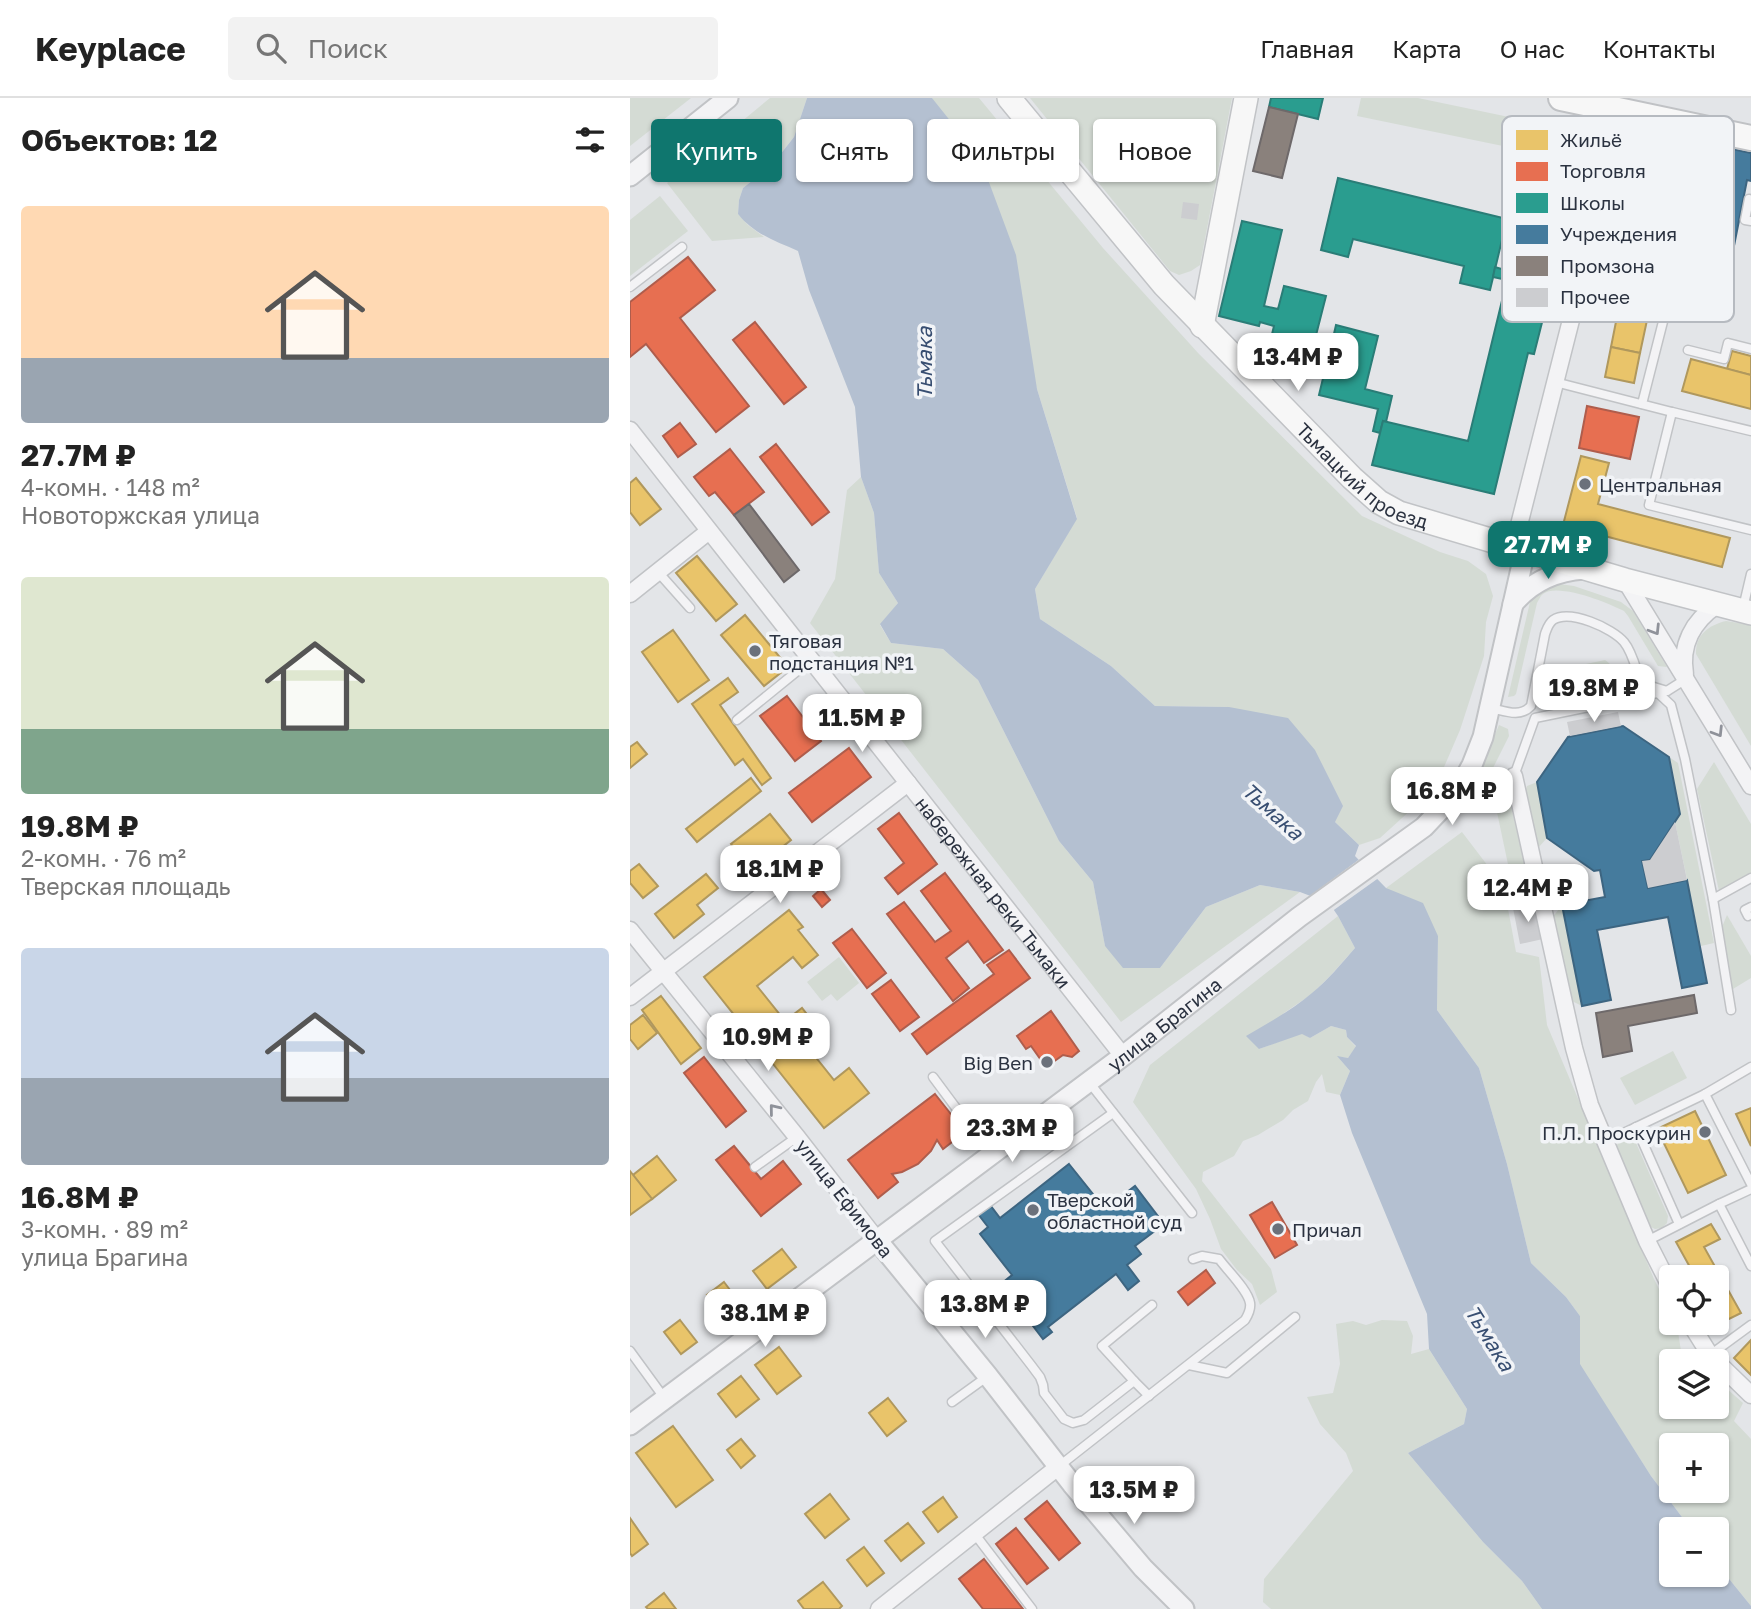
<!DOCTYPE html>
<html lang="ru">
<meta charset="utf-8">
<style>
body{margin:0;font-family:"Golos Text",sans-serif;background:#f2f2f2;color:#222;height:100vh;display:flex;flex-direction:column;font-size:26px;white-space:nowrap}
*{box-sizing:border-box;margin:0}
p{font-size:23px;color:#767676}
.icon{flex:none;width:38px;height:38px;fill:none;stroke:currentColor;stroke-width:2;stroke-linecap:round;stroke-linejoin:round}
.map{position:relative;flex:1;overflow:hidden}
.side{display:flex;flex-direction:column;background:#fff;width:630px}
.side>*{flex:none}
.hud{position:absolute;left:21px;top:21px;width:665px;height:63px;display:flex;gap:14px}
.tools{position:absolute;left:1029px;top:1167px;display:grid;gap:14px}
.tools a{display:grid;place-items:center;width:70px;height:70px;border-radius:7px;background:#fff;box-shadow:0 2px 5px #0004;font-size:35px}
.price{position:absolute;translate:-50% -60px;padding:0 16px;border-radius:14px;background:#fff;color:#222;font-size:23px;line-height:46px;filter:drop-shadow(0 2px 4px #0008)}
.price::after{content:'';position:absolute;left:50%;top:42px;width:21px;height:16px;margin-left:-10px;background:inherit;clip-path:polygon(0 0,100% 0,50% 100%)}
.price.selected{background:#0f766e;color:#fff}
ul{padding:0;list-style:none}
li{display:grid;align-content:center;gap:14px;height:371px;padding:0 21px}
li span{display:grid;place-items:center;height:217px;border-radius:7px;color:#555}
li>.icon{margin-inline-start:auto}
span .icon{width:126px;height:126px;fill:#fffc;stroke-width:1}
li b{font-size:30px}
h2{display:flex;justify-content:space-between;align-items:center;height:84px;padding:0 21px;font-size:30px}
.tag{padding:0 24px;border-radius:7px;background:#fff;box-shadow:0 2px 5px #0004;font-size:24px;line-height:63px}
.tag.selected{background:#0f766e;color:#fff}
header{display:flex;align-items:center;gap:42px;box-sizing:border-box;height:98px;padding:0 35px;background:#fff;border-bottom:2px solid #e0e0e0}
header strong{font-size:33px}
nav{display:flex;gap:38px;margin-inline-start:auto;font-size:24px}
.search{width:490px;height:63px;background:#f2f2f2;display:flex;align-items:center;gap:18px;box-sizing:border-box;padding:0 24px;border-radius:7px;color:#767676;font-size:26px}
main{display:flex;flex:1;min-height:0}
.map>svg:first-child{display:block}
.green{fill:#d4dbd4;fill-rule:evenodd}
.water{fill:#b4c0d1}
.pier{fill:#e3e5e8}
.homes{fill:#e9c46a;stroke:#b0985d;stroke-width:2}
.shops{fill:#e76f51;stroke:#af5d4c;stroke-width:2}
.schools{fill:#2a9d8f;stroke:#2a7d77;stroke-width:2}
.public{fill:#457b9d;stroke:#3d6581;stroke-width:2}
.industry{fill:#8a817c;stroke:#6e696a;stroke-width:2}
.building{fill:#cccdd0}
.lines{fill:none;stroke-linecap:round;stroke-linejoin:round}
.service-casing{stroke:#c1c3c6;stroke-width:11}
.minor-casing{stroke:#c1c3c6;stroke-width:19}
.tertiary-casing{stroke:#c1c3c6;stroke-width:23}
.secondary-casing{stroke:#c1c3c6;stroke-width:26}
.primary-casing{stroke:#c0c2c5;stroke-width:28}
.service{stroke:#f3f3f5;stroke-width:8}
.minor{stroke:#f3f3f5;stroke-width:16}
.tertiary{stroke:#f3f3f5;stroke-width:19}
.secondary{stroke:#f7f7f7;stroke-width:23}
.primary{stroke:#f7f7f7;stroke-width:24}
.oneway{stroke:#8f929a}
.poi-dot{fill:#6b717b;stroke:#f2f4f7;stroke-width:2.5}
.labels{text-anchor:middle;dominant-baseline:central;stroke-width:7;stroke-linejoin:round;paint-order:stroke}
.street-label{font-size:19px;fill:#2b3240;stroke:#f2f4f7}
.poi-label{font-size:19px;fill:#2b3240;stroke:#f2f4f7;text-anchor:start}
.water-label{font-size:21px;font-style:italic;fill:#384e71;stroke:#f2f4f7}
.key{fill:#f2f4f7;stroke:#b6bac0;stroke-width:2}
.key-label{font-size:19px;fill:#2b3240}
</style>
<header>
<strong>Keyplace</strong>
<div class="search"><svg class="icon" aria-label="search" viewBox="0 0 24 24"><circle cx="10" cy="10" r="6"/><path d="M15 15l6 6"/></svg>Поиск</div>
<nav><a>Главная</a><a>Карта</a><a>О нас</a><a>Контакты</a></nav>
</header>
<main>
<section class="side">
<h2>Объектов: 12<svg class="icon" aria-label="filters" viewBox="0 0 24 24"><path d="M4 7h16M4 17h16"/><circle cx="9" cy="7" r="2"/><circle cx="15" cy="17" r="2"/></svg></h2>
<ul>
<li><span style="background:linear-gradient(#ffd9b3 70%,#9aa5b1 0)"><svg class="icon" aria-label="home" viewBox="0 0 24 24"><path d="M3 11l9-7 9 7M6 9v11h12V9"/></svg></span><div><b>27.7M ₽</b><p>4-комн. · 148 m²</p><p>Новоторжская улица</p></div></li>
<li><span style="background:linear-gradient(#dfe7d0 70%,#7fa58c 0)"><svg class="icon" aria-label="home" viewBox="0 0 24 24"><path d="M3 11l9-7 9 7M6 9v11h12V9"/></svg></span><div><b>19.8M ₽</b><p>2-комн. · 76 m²</p><p>Тверская площадь</p></div></li>
<li><span style="background:linear-gradient(#c9d6e8 60%,#9aa5b1 0)"><svg class="icon" aria-label="home" viewBox="0 0 24 24"><path d="M3 11l9-7 9 7M6 9v11h12V9"/></svg></span><div><b>16.8M ₽</b><p>3-комн. · 89 m²</p><p>улица Брагина</p></div></li>
</ul>
</section>
<div class="map">
<svg width="1121" height="1511" viewBox="0 0 1121 1511">
<rect width="100%" height="100%" fill="#e3e5e8"/>
<g class="green">
<path d="M0 0H61L0 48Z"/>
<path d="M140 0H177L164 39 142 67 113 90 109 102 108 116 118 127 134 139 82 143 37 85Z"/>
<path d="M302 0H349L473 150 569 256 732 418 810 454 838 463 856 476 863 498 856 524 854 558 830 632 805 690 750 740 729 747 705 724 599 609 525 608 481 568 410 521 405 491 447 420 407 291Z"/>
<path d="M400 0H602L570 167 561 173 549 177 540 173Z"/>
<path d="M731 0H788L879 19 873 48 727 18Z"/>
<path d="M30 98 58 133 0 178V122Z"/>
<path d="M231 379 244 415 249 475 268 505 250 527 261 545 313 551 348 582 429 743 463 784 475 848 530 870 576 809 630 787 670 794 491 924 180 525 205 481 217 392Z"/>
<path d="M929 486 944 488 991 504 1003 513 1037 569 1028 568 998 518 994 513C979 505 927 484 913 496 910 498 909 502 907 505L886 596 884 598 878 599 900 504 906 492Z"/>
<path d="M1096 523 1121 527V648L1066 556C1065 537 1079 527 1096 523Z"/>
<path d="M975 562C981 566 985 571 985 578L982 581 973 578 958 577 956 566Z"/>
<path d="M942 569 944 580 931 587 926 593H921L916 589 920 574Z"/>
<path d="M869 627 878 631 879 638 859 678 853 682 846 681Z"/>
<path d="M1039 659 1048 665 1084 845 1071 848 1045 724 1050 716Z"/>
<path d="M1084 664 1121 726V776L1089 793 1067 691Z"/>
<path d="M907 684 917 740 907 751 895 694 897 688Z"/>
<path d="M878 695 899 787 883 790 864 700Z"/>
<path d="M832 734 874 789 886 854 909 859 917 927 1024 1181 1041 1215V1225H1046L1047 1227 1051 1253 1065 1256 1071 1263 1041 1264V1309H1087V1282L1113 1305 1104 1323 1121 1341V1508L1087 1466V1432L1061 1431 1021 1378 949 1266 950 1218 936 1199 901 1165 877 1066 849 970 807 912 808 838 756 790ZM1041 1348H1087V1393H1041Z"/>
<path d="M932 807 952 908 940 902 922 820Z"/>
<path d="M1097 817 1121 858V880L1098 894 1092 829Z"/>
<path d="M708 818 725 850 701 877 682 896 654 915 629 951 672 935 680 940 701 928 716 932 717 939 726 949 718 960 708 959 720 973 710 997 696 994 692 976 686 984 678 1003 663 1012 653 1022 628 1037 613 1043 604 1058 573 1074 572 1083 641 1171 647 1194 630 1207 622 1186 607 1172 591 1151 580 1121 566 1091 503 1004 520 967Z"/>
<path d="M209 859 229 885 207 903 201 896 192 903 177 884Z"/>
<path d="M1043 953 1057 980 1005 1007 990 980Z"/>
<path d="M994 1040H1001L1006 1045 1038 1118 1037 1125 1032 1130 1025 1131 1019 1128 986 1051 988 1044Z"/>
<path d="M752 1222 777 1223 783 1238 781 1256 799 1251 837 1311 834 1326 778 1355 853 1444 892 1483 912 1511H641L633 1504 634 1481 723 1373 716 1355 690 1326 677 1299 703 1295 710 1266 706 1226 723 1223 736 1227Z"/>
</g>
<path class="water" d="M177 0H302L350 60 386 157 407 291 447 421 405 491 410 521 481 568 525 608 599 609 658 620 685 652 713 708 705 724 729 747 725 758 756 790 793 805 808 838 807 912 849 970 877 1066 901 1165 936 1199 950 1218V1266L1021 1378 1061 1431 1041 1432V1477H1087V1466L1121 1508V1511H912L892 1483 853 1444 778 1355 834 1326 837 1311 799 1251 797 1216 722 1035 710 997 720 973 707 958 718 960 726 948 717 939 716 932 701 928 680 940 672 936 629 951 616 938C638 925 662 912 682 895 698 882 711 866 725 850L708 818 699 805 670 794 630 787 576 809 530 870H493L475 848 463 784 429 743 348 582 313 551 261 545 250 526 268 505 249 475 244 415 231 379 225 309 179 192 168 153C145 143 124 136 108 116L109 102 113 90 142 67 164 39Z"/>
<path class="pier" d="M731 760 750 779 701 814 696 808 677 800Z"/>
<g class="homes">
<path d="M1001 148 1031 153 1026 174 1036 176 1032 196 1023 194 1010 255 981 249Z"/>
<path d="M981 249 1010 255 1004 285 975 279Z"/>
<path d="M1102 253 1121 258V277L1097 271Z"/>
<path d="M1061 261 1121 277V311L1052 293Z"/>
<path d="M951 358 979 365 968 406 1100 440 1092 469 933 427Z"/>
<path d="M6 380 31 411 10 427 0 414V385Z"/>
<path d="M67 458 107 506 86 523 46 475Z"/>
<path d="M115 517 158 569 134 588 91 537Z"/>
<path d="M43 532 79 582 48 604 12 554Z"/>
<path d="M98 580 108 594 90 607 141 680 132 687 113 661 105 667 62 606Z"/>
<path d="M7 644 17 656 0 670V649Z"/>
<path d="M121 680 131 693 67 744 56 731Z"/>
<path d="M140 716 161 742 122 773 101 746Z"/>
<path d="M9 766 28 788 13 800 0 785V773Z"/>
<path d="M76 776 88 790 67 807 74 816 44 840 25 816Z"/>
<path d="M159 812 173 829 168 832 188 857 172 870 163 859 127 888 155 923 172 910 187 929 172 942 204 982 219 970 239 995 194 1030 74 879Z"/>
<path d="M31 898 71 950 51 966 12 912Z"/>
<path d="M13 917 27 935 8 951 0 941V927Z"/>
<path d="M1121 1010V1048L1106 1016Z"/>
<path d="M1065 1013 1096 1077 1058 1095 1027 1031Z"/>
<path d="M27 1058 46 1082 22 1101 3 1077Z"/>
<path d="M0 1073 22 1101 0 1117Z"/>
<path d="M1081 1126 1090 1141 1074 1149 1111 1215 1091 1225 1087 1217V1180H1066L1046 1144Z"/>
<path d="M152 1151 166 1169 137 1191 123 1173Z"/>
<path d="M94 1184 113 1209 96 1222 77 1197Z"/>
<path d="M50 1222 67 1244 51 1256 34 1234Z"/>
<path d="M1121 1242V1277L1104 1260Z"/>
<path d="M149 1249 171 1278 147 1296 125 1267Z"/>
<path d="M111 1278 129 1301 106 1319 88 1296Z"/>
<path d="M258 1300 276 1323 257 1338 239 1315Z"/>
<path d="M43 1328 83 1382 46 1409 6 1355Z"/>
<path d="M111 1341 125 1358 111 1370 97 1352Z"/>
<path d="M200 1396 219 1421 195 1440 175 1416Z"/>
<path d="M313 1399 327 1419 308 1434 293 1414Z"/>
<path d="M0 1420 18 1446 2 1458 0 1455Z"/>
<path d="M278 1425 294 1445 271 1463 255 1443Z"/>
<path d="M234 1449 254 1475 237 1488 217 1462Z"/>
<path d="M193 1484 212 1508 209 1511H174L168 1503Z"/>
<path d="M34 1495 46 1511H18L16 1509Z"/>
</g>
<g class="shops">
<path d="M58 159 85 192 50 220 119 308 86 334 16 246 0 259V204Z"/>
<path d="M125 224 176 289 154 306 103 242Z"/>
<path d="M957 308 1009 319 1000 361 949 350Z"/>
<path d="M50 325 66 346 48 359 33 338Z"/>
<path d="M146 346 199 414 182 427 130 359Z"/>
<path d="M100 351 134 394 104 417 85 394 79 398 64 379Z"/>
<path d="M157 598 191 643 165 663 130 618Z"/>
<path d="M219 650 241 679 182 724 159 695Z"/>
<path d="M269 715 307 766 268 796 255 780 274 765 248 731Z"/>
<path d="M315 775 373 852 354 865 338 843 316 860 339 890 323 903 257 816 274 804 305 844 321 833 291 793Z"/>
<path d="M191 791 200 802 192 809 183 798Z"/>
<path d="M222 831 256 875 237 890 203 845Z"/>
<path d="M379 852 400 880 297 956 282 936 364 876 357 867Z"/>
<path d="M261 882 289 919 270 933 242 896Z"/>
<path d="M421 913 449 953 442 959 433 957 416 969 401 948 396 951 387 938Z"/>
<path d="M74 959 116 1013 96 1029 54 975Z"/>
<path d="M305 996 335 1034 313 1051 307 1042 301 1053 288 1066 272 1074 262 1076 268 1084 248 1100 218 1062Z"/>
<path d="M104 1048 131 1081 153 1063 171 1086 131 1118 86 1062Z"/>
<path d="M642 1104 667 1147 645 1160 620 1117Z"/>
<path d="M576 1172 585 1185 558 1207 548 1194Z"/>
<path d="M417 1403 450 1445 429 1462 395 1421Z"/>
<path d="M386 1430 418 1470 397 1486 366 1446Z"/>
<path d="M354 1461 393 1511H353L329 1481Z"/>
</g>
<g class="schools">
<path d="M641 0H693L688 21 639 9Z"/>
<path d="M708 80 877 121 860 192 830 185 834 168 723 141 718 159 691 152Z"/>
<path d="M612 123 652 132 634 208 648 211 654 188 696 198 684 245 701 249 706 227 748 238 735 291 762 298 756 324 753 323 750 335 743 333 748 311 689 297 696 268 680 264 679 267 637 257 644 228 630 224 629 228 589 218Z"/>
<path d="M881 162 925 173 904 256 898 255 864 396 742 367 753 323 838 343 877 182 863 179 865 169 878 173Z"/>
</g>
<g class="public">
<path d="M1102 51 1121 55V83L1117 82 1102 158 1082 154Z"/>
<path d="M993 628 1039 659 1050 716 1020 762 1012 763 1018 790 1057 782 1077 885 1052 890 1038 819 967 832 981 902 952 908 932 807 975 799 970 772 964 773 917 740 907 684 938 639Z"/>
<path d="M439 1066 475 1111 505 1088 534 1126 505 1148 511 1156 497 1167 509 1183 498 1192 486 1176 418 1229 422 1234 413 1241 371 1186 382 1177 350 1136 358 1129 348 1116 360 1107 370 1120Z"/>
</g>
<g class="industry">
<path d="M639 9 668 16 652 80 623 73Z"/>
<path d="M119 406 169 472 154 484 104 417Z"/>
<path d="M1064 897 1067 915 998 928 1002 953 973 959 966 915Z"/>
</g>
<g class="building">
<path d="M553 104 569 106 567 122 551 120Z"/>
<path d="M988 614 991 628 940 638 937 624Z"/>
<path d="M1045 724 1057 782 1018 790 1012 763 1020 762Z"/>
<path d="M905 805 913 841 890 846 883 810Z"/>
</g>
<g class="lines">
<g class="service-casing">
<g id="service">
<path d="M980 67 1080 92"/>
<path d="M1119 101 1115 122 1121 123"/>
<path d="M965 127 1052 149 1012 306"/>
<path d="M893 147 956 161"/>
<path d="M0 189 52 149"/>
<path d="M1058 252 1094 261 1098 245 1121 251"/>
<path d="M925 284 1042 314"/>
<path d="M1121 333 1042 314 1019 407 1121 432"/>
<path d="M28 474 60 510"/>
<path d="M1113 510 1121 476"/>
<path d="M1028 595 1041 607 1055 661 1083 801 1101 912"/>
<path d="M861 610C875 613 890 620 901 608L915 536C917 531 918 526 923 522 940 511 982 530 994 544 1003 555 1006 572 1011 585L1037 593"/>
<path d="M107 622 181 562"/>
<path d="M832 685 857 697 884 678 905 620 1037 593 1056 581"/>
<path d="M1083 801 1121 780"/>
<path d="M1118 818 1115 812 1121 809"/>
<path d="M303 979 361 1057"/>
<path d="M459 984 562 1115"/>
<path d="M1075 996 1121 969"/>
<path d="M483 1015 305 1143 401 1267 410 1279 413 1287 414 1295 434 1321 443 1325 454 1322 504 1283 519 1298"/>
<path d="M1006 1029 1049 1126"/>
<path d="M975 1044 1075 996 1121 1086"/>
<path d="M125 1069 167 1039"/>
<path d="M1089 1106 1121 1091"/>
<path d="M1017 1143 1089 1106 1121 1168"/>
<path d="M0 1253 35 1301"/>
<path d="M1080 1257 1121 1227"/>
<path d="M559 1267 597 1275 665 1219"/>
<path d="M504 1283 472 1248 522 1207"/>
<path d="M322 1304 358 1278"/>
<path d="M428 1369 615 1222C618 1217 621 1211 620 1205 618 1192 597 1172 589 1161L572 1158 563 1161"/>
<path d="M344 1435 402 1511"/>
</g>
</g>
<g class="minor-casing">
<g id="minor">
<path id="s1" d="M0 332 493 958"/>
<path d="M895 453 889 427 994 13"/>
<path d="M995 482 1121 688"/>
<path d="M0 496 79 433"/>
<path d="M1055 576C1050 547 1063 523 1087 507"/>
<path d="M884 678 944 950 960 1007 1017 1143 1041 1190"/>
<path d="M0 832 167 1039 247 1142"/>
<path d="M0 899 278 685"/>
<path d="M1060 1225 1080 1257 1087 1264"/>
<path d="M1087 1264 1121 1297"/>
<path d="M249 1511 428 1369"/>
</g>
</g>
<g class="tertiary-casing">
<g id="tertiary">
<path d="M0 78 98 0"/>
<path d="M883 506C901 484 926 473 954 471"/>
<path d="M247 1142 358 1278 442 1386 513 1470 554 1511"/>
<path id="s2" d="M0 1327 493 958 669 819 794 729 812 710 832 685 842 667 853 639 895 453"/>
</g>
</g>
<g class="secondary-casing">
<g id="secondary">
<path id="s3" d="M379 0 534 187 722 380 749 404 769 415 995 482 1121 515"/>
<path d="M572 228 616 0"/>
</g>
</g>
<g class="primary-casing">
<path id="primary" d="M931 0 1121 40"/>
</g>
<use href="#service" class="service"/>
<use href="#minor" class="minor"/>
<use href="#tertiary" class="tertiary"/>
<use href="#secondary" class="secondary"/>
<use href="#primary" class="primary"/>
</g>
<defs><path id="oneway-chevron" d="M-2-3.5L2.5 0L-2 3.5" fill="none" stroke-width="1.6" stroke-linecap="round" stroke-linejoin="round" transform="scale(1.75)"/></defs>
<g class="oneway">
<use href="#oneway-chevron" transform="translate(1025 532) rotate(58)"/>
<use href="#oneway-chevron" transform="translate(1088 634) rotate(58)"/>
<use href="#oneway-chevron" transform="translate(144 1011) rotate(-129)"/>
</g>
<g class="poi-dot">
<circle cx="955" cy="386" r="7"/>
<circle cx="125" cy="553" r="7"/>
<circle cx="417" cy="964" r="7"/>
<circle cx="1075" cy="1034" r="7"/>
<circle cx="403" cy="1112" r="7"/>
<circle cx="648" cy="1131" r="7"/>
</g>
<g class="labels">
<g class="street-label">
<text stroke="none"><textPath href="#s3" startOffset="520">Тьмацкий проезд</textPath></text>
<text stroke="none"><textPath href="#s1" startOffset="588">набережная реки Тьмаки</textPath></text>
<text stroke="none"><textPath href="#s2" startOffset="668">улица Брагина</textPath></text>
<text transform="translate(215 1100) rotate(52)">улица Ефимова</text>
</g>
<g class="poi-label">
<text x="969" y="386">Центральная</text>
<text x="139" y="542">Тяговая<tspan x="139" dy="22">подстанция №1</tspan></text>
<text x="403" y="964" text-anchor="end">Big Ben</text>
<text x="1061" y="1034" text-anchor="end">П.Л. Проскурин</text>
<text x="417" y="1101">Тверской<tspan x="417" dy="22">областной суд</tspan></text>
<text x="662" y="1131">Причал</text>
</g>
<g class="water-label">
<text transform="translate(294 265) rotate(-90)">Тьмака</text>
<text transform="translate(643 713) rotate(42)">Тьмака</text>
<text transform="translate(860 1240) rotate(58)">Тьмака</text>
</g>
</g>
<rect x="872" y="18" width="232" height="206" rx="10" class="key"/>
<rect x="886" y="32" width="32" height="20" fill="#e9c46a"/>
<rect x="886" y="64" width="32" height="19" fill="#e76f51"/>
<rect x="886" y="95" width="32" height="20" fill="#2a9d8f"/>
<rect x="886" y="127" width="32" height="19" fill="#457b9d"/>
<rect x="886" y="158" width="32" height="20" fill="#8a817c"/>
<rect x="886" y="190" width="32" height="19" fill="#cccdd0"/>
<g class="key-label">
<text x="930" y="49">Жильё</text>
<text x="930" y="80">Торговля</text>
<text x="930" y="112">Школы</text>
<text x="930" y="143">Учреждения</text>
<text x="930" y="175">Промзона</text>
<text x="930" y="206">Прочее</text>
</g>
</svg>
<div class="tools">
<a><svg class="icon" aria-label="locate" viewBox="0 0 24 24"><circle cx="12" cy="12" r="6"/><path d="M12 2v4M12 18v4M2 12h4M18 12h4"/></svg></a>
<a><svg class="icon" aria-label="layers" viewBox="0 0 24 24"><path d="M12 4l9 5-9 5-9-5zM3 14l9 5 9-5"/></svg></a>
<a>+</a>
<a>−</a>
</div>
<b class="price" style="left:668px;top:295px">13.4M ₽</b>
<b class="price selected" style="left:918px;top:483px">27.7M ₽</b>
<b class="price" style="left:964px;top:626px">19.8M ₽</b>
<b class="price" style="left:232px;top:656px">11.5M ₽</b>
<b class="price" style="left:822px;top:729px">16.8M ₽</b>
<b class="price" style="left:150px;top:807px">18.1M ₽</b>
<b class="price" style="left:898px;top:826px">12.4M ₽</b>
<b class="price" style="left:138px;top:975px">10.9M ₽</b>
<b class="price" style="left:382px;top:1066px">23.3M ₽</b>
<b class="price" style="left:355px;top:1242px">13.8M ₽</b>
<b class="price" style="left:135px;top:1251px">38.1M ₽</b>
<b class="price" style="left:504px;top:1428px">13.5M ₽</b>
<div class="hud">
<a class="tag selected">Купить</a>
<a class="tag">Снять</a>
<a class="tag">Фильтры</a>
<a class="tag">Новое</a>
</div>
</div>
</main>
